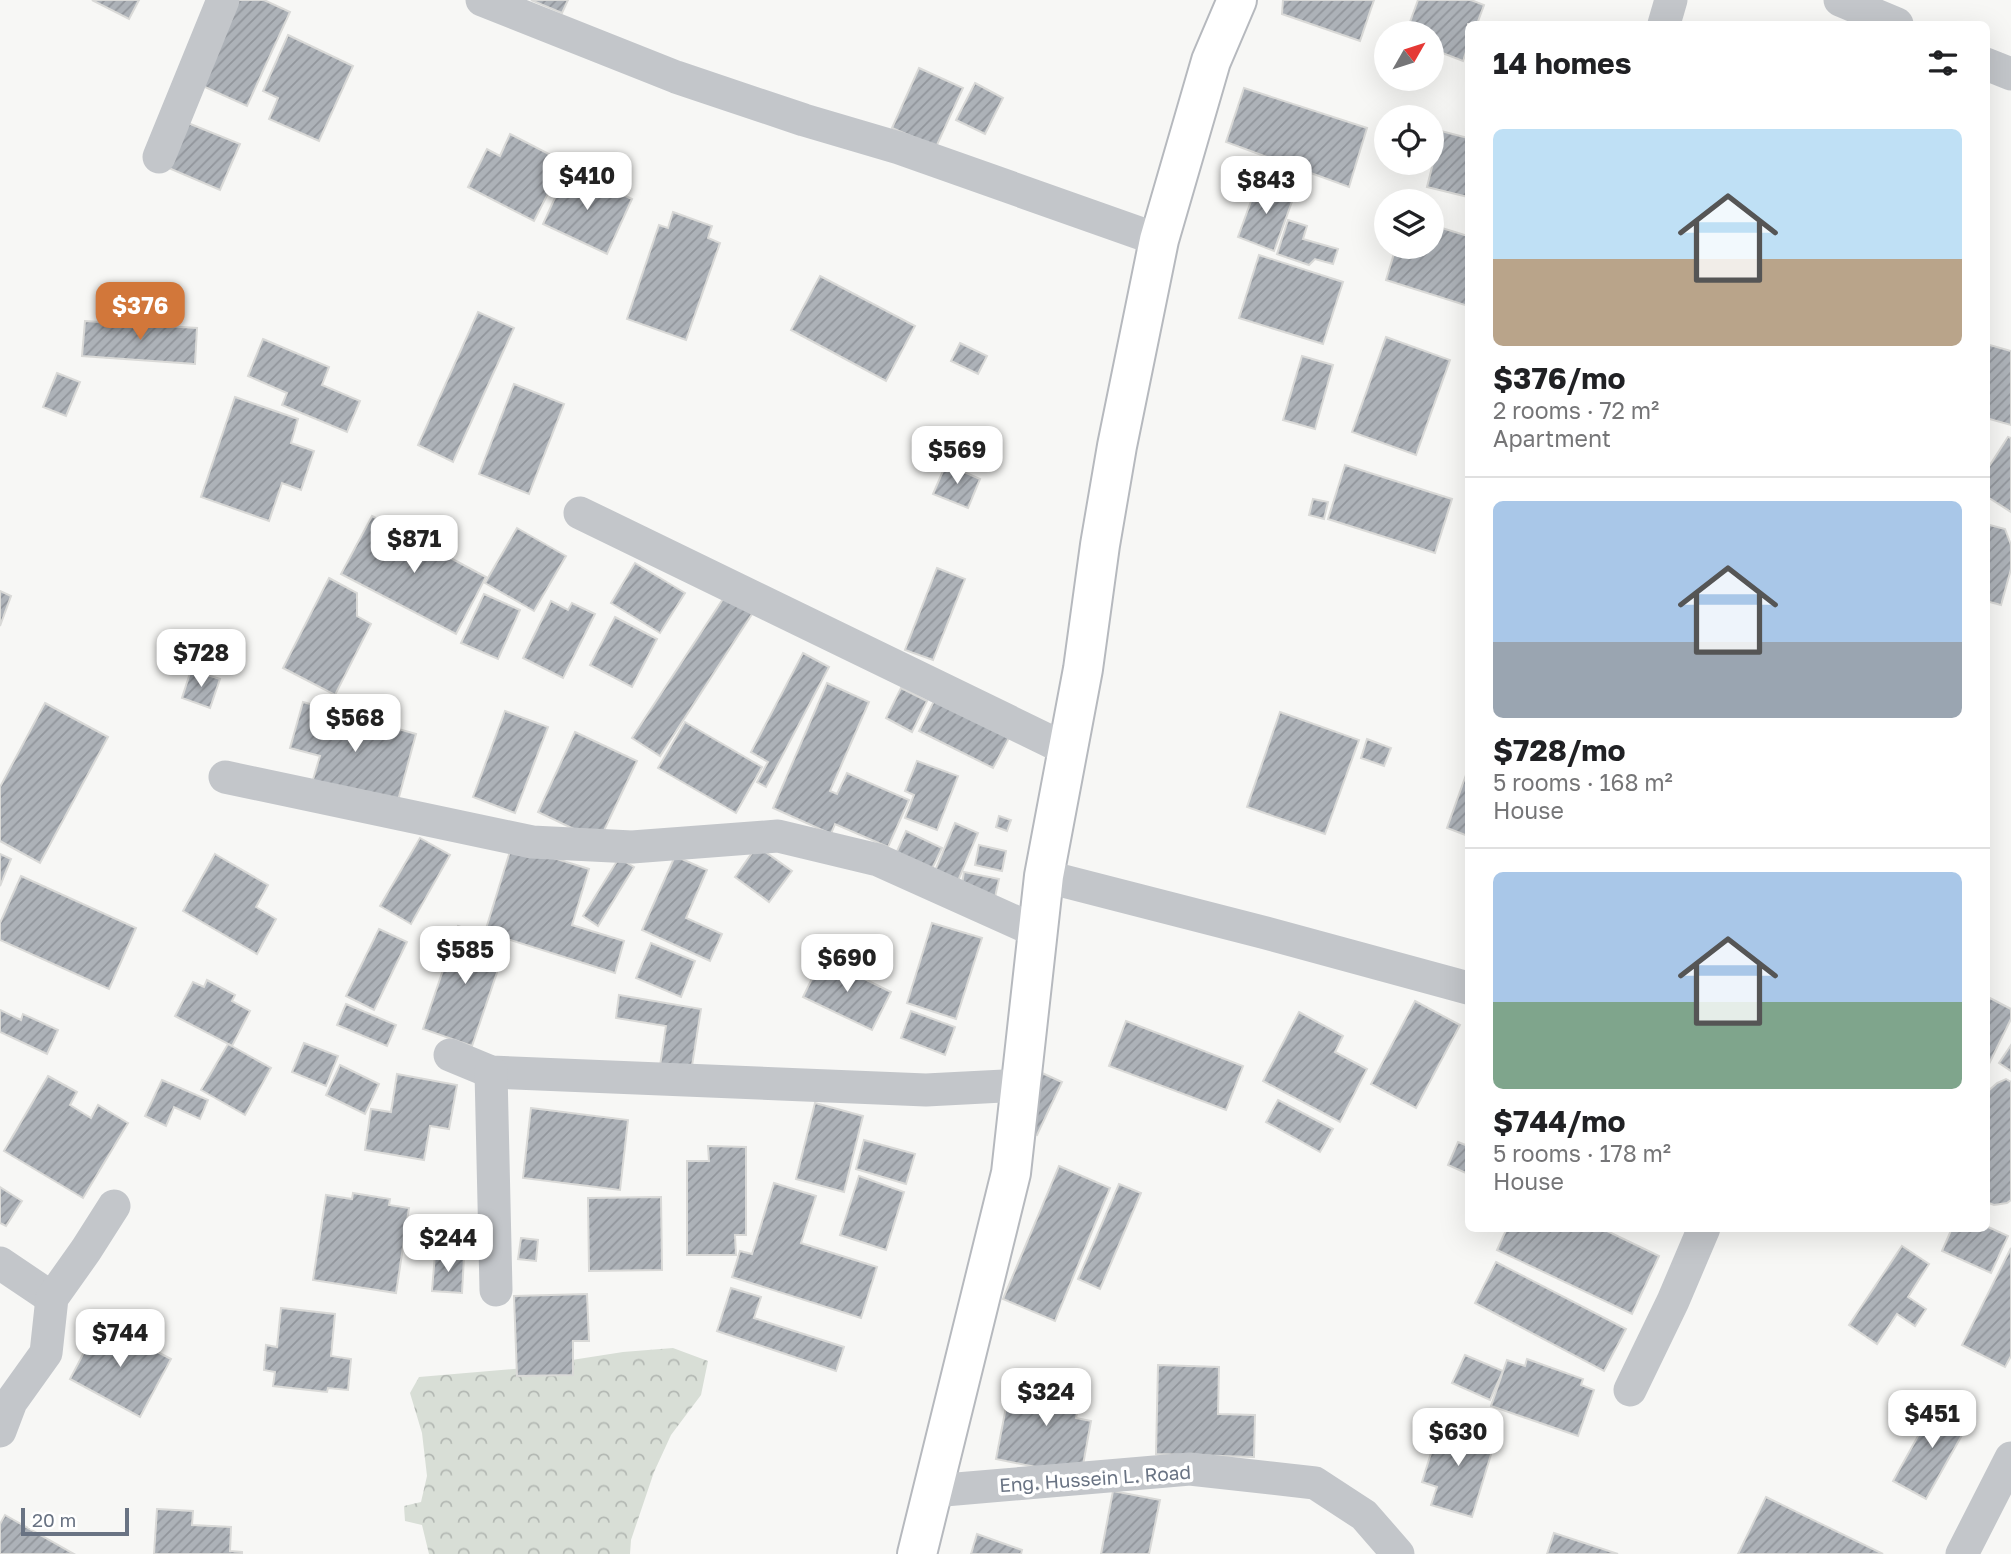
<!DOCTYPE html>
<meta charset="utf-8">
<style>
body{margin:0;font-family:"Golos Text",sans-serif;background:#f6f6f6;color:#202124;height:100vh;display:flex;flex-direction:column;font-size:26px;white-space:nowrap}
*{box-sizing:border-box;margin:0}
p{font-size:23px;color:#757577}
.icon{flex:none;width:38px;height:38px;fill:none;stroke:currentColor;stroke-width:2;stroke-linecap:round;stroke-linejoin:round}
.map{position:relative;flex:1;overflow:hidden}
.side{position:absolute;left:1465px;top:21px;width:525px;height:1211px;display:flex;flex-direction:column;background:#fff;border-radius:10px;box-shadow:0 7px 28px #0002}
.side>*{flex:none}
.needle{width:46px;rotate:51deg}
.fabs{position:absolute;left:1374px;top:21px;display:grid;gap:14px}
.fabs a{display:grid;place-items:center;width:70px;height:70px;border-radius:50%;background:#fff;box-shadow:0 7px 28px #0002;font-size:35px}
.scale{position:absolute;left:21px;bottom:18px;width:108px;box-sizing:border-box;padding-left:7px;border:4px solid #697383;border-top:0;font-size:19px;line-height:24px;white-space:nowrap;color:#697383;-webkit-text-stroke:5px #fff;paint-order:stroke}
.price{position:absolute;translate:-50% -60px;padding:0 16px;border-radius:14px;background:#fff;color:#222;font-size:23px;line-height:46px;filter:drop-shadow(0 2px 4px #0008)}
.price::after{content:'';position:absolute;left:50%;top:42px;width:21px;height:16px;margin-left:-10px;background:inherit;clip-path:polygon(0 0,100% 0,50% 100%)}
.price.active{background:#d2773a;color:#fff}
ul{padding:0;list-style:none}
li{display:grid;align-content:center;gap:14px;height:371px;padding:0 28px}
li+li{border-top:2px solid #e0e0e0}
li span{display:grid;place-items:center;height:217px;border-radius:10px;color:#555}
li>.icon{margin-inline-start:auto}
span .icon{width:126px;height:126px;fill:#fffc;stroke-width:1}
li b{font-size:30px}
h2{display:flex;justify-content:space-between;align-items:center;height:84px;padding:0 28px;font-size:30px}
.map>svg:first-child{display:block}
.forest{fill:url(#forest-crowns)}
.building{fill:url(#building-hatch);stroke:#d9d9d7;stroke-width:2}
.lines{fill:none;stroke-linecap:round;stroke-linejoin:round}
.secondary-casing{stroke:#b6b9be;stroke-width:42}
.street{stroke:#c3c6ca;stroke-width:33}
.secondary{stroke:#fff;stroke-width:38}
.labels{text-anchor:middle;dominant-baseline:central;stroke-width:7;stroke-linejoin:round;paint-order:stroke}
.street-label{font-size:19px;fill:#697383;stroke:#fff}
</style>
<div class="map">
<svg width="2011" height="1554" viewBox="0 0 2011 1554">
<defs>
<pattern id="forest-crowns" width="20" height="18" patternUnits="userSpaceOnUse" patternTransform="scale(1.75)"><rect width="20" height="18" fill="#d8ded6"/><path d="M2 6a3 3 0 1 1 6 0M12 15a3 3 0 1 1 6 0" fill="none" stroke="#b3b8b3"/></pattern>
<pattern id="building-hatch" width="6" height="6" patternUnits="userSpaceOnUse" patternTransform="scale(1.75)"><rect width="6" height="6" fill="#adb2b8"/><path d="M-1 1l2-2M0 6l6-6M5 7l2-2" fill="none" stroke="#91959b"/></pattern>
</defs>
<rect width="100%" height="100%" fill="#f7f7f5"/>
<path class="forest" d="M673 1348 708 1361 701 1395 671 1435 654 1472 631 1540 630 1554H429L422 1525 405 1521 404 1506 421 1502 427 1476 422 1433 410 1393 419 1377 514 1369 623 1352Z"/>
<g class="building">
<path d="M92 0H139L129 19Z"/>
<path d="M234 0H264L290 12 247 106 196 83Z"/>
<path d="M531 0H568L562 13Z"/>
<path d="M1283 0H1374L1360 41 1282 14Z"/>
<path d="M1418 0H1471L1484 5 1477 24H1468V46L1463 61 1432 49V33H1406Z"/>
<path d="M288 35 353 66 319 141 269 119 278 98 263 91Z"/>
<path d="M919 68 963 88 936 147 892 128Z"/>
<path d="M975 83 1003 98 985 134 956 120Z"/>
<path d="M1244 88 1367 128 1349 187 1226 142Z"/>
<path d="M183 121 240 144 220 190 164 166Z"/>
<path d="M1441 131 1468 138V197L1427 187Z"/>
<path d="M510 134 549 154 547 167 559 172 534 221 468 187 487 149 500 156Z"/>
<path d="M568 169 632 199 607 254 543 224Z"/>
<path d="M1258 182 1294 196 1274 251 1238 237Z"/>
<path d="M673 212 712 226 708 238 720 243 686 340 627 319 659 225 668 228Z"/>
<path d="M1288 220 1307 226 1303 239 1338 249 1333 264 1315 259 1309 265 1277 254Z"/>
<path d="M1432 225 1468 236V306L1386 280 1396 247H1432Z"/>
<path d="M1259 255 1343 282 1323 344 1239 318Z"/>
<path d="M820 276 915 326 886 381 791 330Z"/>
<path d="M478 312 514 328 453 462 418 445Z"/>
<path d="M85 321 197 328 195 364 82 356Z"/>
<path d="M1386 337 1450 360 1416 455 1352 432Z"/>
<path d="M263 339 329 367 322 385 360 401 347 432 282 405 287 393 248 376Z"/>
<path d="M960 343 987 356 978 374 951 361Z"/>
<path d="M1986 344 2011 351V425L1986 418Z"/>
<path d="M1302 356 1333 365 1315 429 1283 420Z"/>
<path d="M57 373 80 382 66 416 43 407Z"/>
<path d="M514 384 564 404 529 494 479 474Z"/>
<path d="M235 397 298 419 291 443 314 451 301 490 282 483 269 521 201 497Z"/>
<path d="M2008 437 2011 438V512L1986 496V471Z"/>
<path d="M946 464 980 479 968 508 933 494Z"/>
<path d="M1345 465 1452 499 1435 553 1328 519Z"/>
<path d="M1313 499 1328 502 1324 519 1309 515Z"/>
<path d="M372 516 486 577 456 634 341 574Z"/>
<path d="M1986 524 2005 529 2011 545V569L2001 605 1986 601Z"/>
<path d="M517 528 566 556 534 611 485 583Z"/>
<path d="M635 563 685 593 660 633 611 603Z"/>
<path d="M937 568 965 579 933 660 905 650Z"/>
<path d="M329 578 357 593V616L371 624 335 695 283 668Z"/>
<path d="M0 591 11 596 0 626Z"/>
<path d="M727 593 754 611 660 756 632 738Z"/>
<path d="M484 594 520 610 498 659 461 643Z"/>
<path d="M551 601 568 610 572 603 595 614 563 678 523 658Z"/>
<path d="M615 617 657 639 632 687 590 665Z"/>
<path d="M803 653 829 667 766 787 757 782 768 762 751 752Z"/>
<path d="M191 670 220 679 210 708 182 698Z"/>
<path d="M827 683 869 702 830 791 837 794 847 773 909 800 888 847 835 824 831 834 773 808Z"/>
<path d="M901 688 927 701 912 732 886 718Z"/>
<path d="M935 699 1009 738 993 768 919 731Z"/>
<path d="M303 702 416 734 396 808 312 783 320 756 290 748Z"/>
<path d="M45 703 108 737 40 863 0 841V787Z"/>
<path d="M505 711 548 727 515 813 473 797Z"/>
<path d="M1280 712 1359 740 1325 834 1247 807Z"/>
<path d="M685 722 762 767 736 813 658 768Z"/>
<path d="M575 732 637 761 599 841 538 812Z"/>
<path d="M1367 739 1391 748 1384 766 1361 758Z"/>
<path d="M917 761 958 776 937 830 905 818 914 795 905 791Z"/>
<path d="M1466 775 1468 776V836L1447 828Z"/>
<path d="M999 816 1011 820 1007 831 996 827Z"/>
<path d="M955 823 978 833 955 888 932 878Z"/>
<path d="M906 831 942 848 929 875 894 858Z"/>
<path d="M420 838 450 855 411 924 380 906Z"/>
<path d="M512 845 589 869 572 925 624 941 615 973 485 932Z"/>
<path d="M979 845 1006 851 1002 871 975 865Z"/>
<path d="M757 846 792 871 769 902 735 877Z"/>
<path d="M0 854 11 859 0 886Z"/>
<path d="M215 854 268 885 256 907 276 919 257 954 183 911Z"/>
<path d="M675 856 707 870 686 918 722 934 710 961 642 930Z"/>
<path d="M619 858 634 867 598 926 583 916Z"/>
<path d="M964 872 999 879 995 897 961 890Z"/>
<path d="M21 876 136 928 109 989 0 940V923Z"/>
<path d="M932 923 982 938 956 1019 907 1003Z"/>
<path d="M458 926 507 943 472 1046 423 1029Z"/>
<path d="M379 929 407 942 374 1010 346 996Z"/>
<path d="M651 943 695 961 681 997 636 978Z"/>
<path d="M822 958 891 992 872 1030 803 997Z"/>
<path d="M207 980 235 995 232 1001 250 1011 232 1046 175 1016 193 982 204 987Z"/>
<path d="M619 995 701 1009 691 1072 660 1066 666 1026 616 1018Z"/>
<path d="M1986 996 2011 1009V1019L1986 1070Z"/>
<path d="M1415 1001 1460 1025 1416 1108 1371 1084Z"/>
<path d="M346 1004 396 1025 387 1046 337 1025Z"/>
<path d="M0 1010 21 1020 23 1014 58 1030 47 1054 0 1032Z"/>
<path d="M911 1011 955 1027 945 1055 901 1038Z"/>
<path d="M1299 1012 1343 1036 1335 1052 1367 1069 1340 1122 1263 1081Z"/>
<path d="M1126 1021 1243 1066 1226 1110 1109 1066Z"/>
<path d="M304 1043 338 1056 326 1086 292 1072Z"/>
<path d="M228 1044 271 1068 245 1115 201 1090Z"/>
<path d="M2011 1045V1071L1999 1063Z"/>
<path d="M340 1065 379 1084 365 1114 326 1095Z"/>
<path d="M1042 1073 1062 1082 1037 1135 1018 1126Z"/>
<path d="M397 1074 457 1085 449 1129 430 1126 424 1160 365 1150 371 1109 391 1112Z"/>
<path d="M48 1076 77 1092 70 1105 91 1118 98 1105 128 1123 83 1198 4 1151Z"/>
<path d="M2006 1079 2011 1082V1200L2007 1203 1994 1205 1986 1202V1093L1997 1083Z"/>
<path d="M162 1080 208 1100 200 1119 174 1107 166 1126 145 1116Z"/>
<path d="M1278 1100 1333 1129 1320 1152 1266 1122Z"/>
<path d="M815 1103 863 1116 844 1192 796 1179Z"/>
<path d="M531 1108 628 1120 620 1190 523 1178Z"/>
<path d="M864 1140 915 1154 906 1184 856 1169Z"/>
<path d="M1458 1142 1468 1146V1174L1448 1165Z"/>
<path d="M708 1146 746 1147V1235H735L736 1255H687V1161H709Z"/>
<path d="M1059 1166 1110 1188 1055 1321 1003 1299Z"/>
<path d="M859 1176 904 1192 886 1250 840 1235Z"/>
<path d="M774 1183 816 1196 801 1243 877 1267 861 1318 732 1277 740 1251 752 1254Z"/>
<path d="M1119 1184 1141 1193 1100 1289 1078 1279Z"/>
<path d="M0 1187 22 1201 6 1226 0 1223Z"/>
<path d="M353 1193 390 1199 389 1205 409 1208 396 1293 313 1280 326 1195 352 1199Z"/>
<path d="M661 1197 662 1270 589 1271 588 1198Z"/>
<path d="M1986 1226 2008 1236 1991 1273 1942 1251 1952 1228H1986Z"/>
<path d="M1507 1228H1601L1659 1256 1632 1314 1497 1250Z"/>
<path d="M521 1238 538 1240 536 1261 518 1259Z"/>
<path d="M1902 1246 1929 1264 1908 1297 1926 1309 1915 1326 1897 1314 1877 1344 1849 1325Z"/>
<path d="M2011 1248V1356L2005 1367 1962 1345Z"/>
<path d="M435 1254 464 1257 462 1293 432 1291Z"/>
<path d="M1496 1262 1626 1329 1604 1371 1475 1303Z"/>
<path d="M731 1288 761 1297 754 1318 844 1347 836 1371 717 1331Z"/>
<path d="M587 1294 589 1341H573V1375L517 1376 514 1296Z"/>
<path d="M281 1308 335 1314 331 1356 351 1359 348 1390 328 1388 327 1392 273 1386 275 1372 264 1370 266 1345 277 1347Z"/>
<path d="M100 1322 171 1359 140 1417 70 1379Z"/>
<path d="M1465 1355 1503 1371 1490 1400 1452 1383Z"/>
<path d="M1527 1359 1583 1379 1581 1385 1594 1390 1578 1436 1491 1406 1507 1360 1525 1366Z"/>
<path d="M1158 1365 1219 1367 1218 1414 1255 1415 1254 1457 1156 1454Z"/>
<path d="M1029 1376 1083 1386 1076 1418 1091 1421 1081 1476 996 1459 1007 1402 1024 1406Z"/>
<path d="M1938 1400 1971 1419 1926 1499 1893 1481Z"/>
<path d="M1441 1421 1496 1438 1472 1517 1431 1505 1437 1487 1422 1482Z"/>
<path d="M1113 1491 1160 1500 1149 1554H1101Z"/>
<path d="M1766 1497 1883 1554H1738Z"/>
<path d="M157 1509 193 1511 192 1525 231 1527 230 1551 242 1552V1554H154Z"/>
<path d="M5 1515 74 1554H0V1524Z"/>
<path d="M1554 1533 1618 1554H1547Z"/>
<path d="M977 1534 1022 1550 1021 1554H971Z"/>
</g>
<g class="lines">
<g class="secondary-casing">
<path id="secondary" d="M917 1554 1011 1173 1044 876 1083 669 1100 545 1117 446 1159 240 1211 61 1237 0"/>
</g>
<g class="street">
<path d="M482 0 676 77 804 120 899 148 1159 240"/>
<path d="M1840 0 1897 24"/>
<path d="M1664 24 1671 0"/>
<path d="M1986 64 2011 74"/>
<path d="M159 157 223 0"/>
<path d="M580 513 1068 750"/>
<path d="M225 777 532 842 632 847 778 836 878 860 1038 932"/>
<path d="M1044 876 1266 933 1468 988"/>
<path d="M450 1055 491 1072 926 1090 1021 1085"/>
<path d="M491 1072 496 1290"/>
<path d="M0 1263 52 1298"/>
<path d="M1630 1390 1673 1301 1704 1228"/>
<path d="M0 1431 11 1402 46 1353 52 1298 86 1250 114 1206"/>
<path d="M933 1491 1190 1469 1315 1483 1364 1515 1398 1554"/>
<path d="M1962 1554 2011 1458"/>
</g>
<use href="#secondary" class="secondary"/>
</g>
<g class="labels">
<g class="street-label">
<text transform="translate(1095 1478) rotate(-4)">Eng. Hussein L. Road</text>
</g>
</g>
</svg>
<div class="fabs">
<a><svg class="needle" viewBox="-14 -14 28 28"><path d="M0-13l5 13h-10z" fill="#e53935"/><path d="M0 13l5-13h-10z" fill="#757577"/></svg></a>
<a><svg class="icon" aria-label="locate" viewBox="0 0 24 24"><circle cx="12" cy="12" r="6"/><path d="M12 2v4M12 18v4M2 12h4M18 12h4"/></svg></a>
<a><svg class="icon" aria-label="layers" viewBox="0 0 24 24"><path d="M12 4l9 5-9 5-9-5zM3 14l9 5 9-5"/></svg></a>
</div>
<div class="scale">20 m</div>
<b class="price" style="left:587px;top:212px">$410</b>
<b class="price" style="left:1266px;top:216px">$843</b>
<b class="price active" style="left:140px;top:342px">$376</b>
<b class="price" style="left:957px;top:486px">$569</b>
<b class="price" style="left:414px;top:575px">$871</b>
<b class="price" style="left:201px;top:689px">$728</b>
<b class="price" style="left:355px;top:754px">$568</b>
<b class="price" style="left:465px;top:986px">$585</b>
<b class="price" style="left:847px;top:994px">$690</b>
<b class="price" style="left:448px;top:1274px">$244</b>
<b class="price" style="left:120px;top:1369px">$744</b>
<b class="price" style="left:1046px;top:1428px">$324</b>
<b class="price" style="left:1932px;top:1450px">$451</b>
<b class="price" style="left:1458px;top:1468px">$630</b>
<section class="side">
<h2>14 homes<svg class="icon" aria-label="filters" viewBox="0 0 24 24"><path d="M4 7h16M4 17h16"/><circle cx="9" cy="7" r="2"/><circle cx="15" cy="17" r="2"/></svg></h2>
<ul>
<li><span style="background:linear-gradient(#bfe0f5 60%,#b9a48a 0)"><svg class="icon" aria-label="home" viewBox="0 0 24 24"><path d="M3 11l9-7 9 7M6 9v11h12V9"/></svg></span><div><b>$376/mo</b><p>2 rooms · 72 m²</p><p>Apartment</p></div></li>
<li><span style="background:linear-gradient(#a9c7e8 65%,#9aa5b1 0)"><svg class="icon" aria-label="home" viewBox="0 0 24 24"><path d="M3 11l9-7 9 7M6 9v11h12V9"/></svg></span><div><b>$728/mo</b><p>5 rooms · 168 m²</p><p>House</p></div></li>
<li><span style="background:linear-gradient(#a9c7e8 60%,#7fa58c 0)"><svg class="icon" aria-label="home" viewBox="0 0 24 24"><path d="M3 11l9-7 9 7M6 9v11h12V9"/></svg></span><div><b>$744/mo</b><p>5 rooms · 178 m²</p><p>House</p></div></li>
</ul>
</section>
</div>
